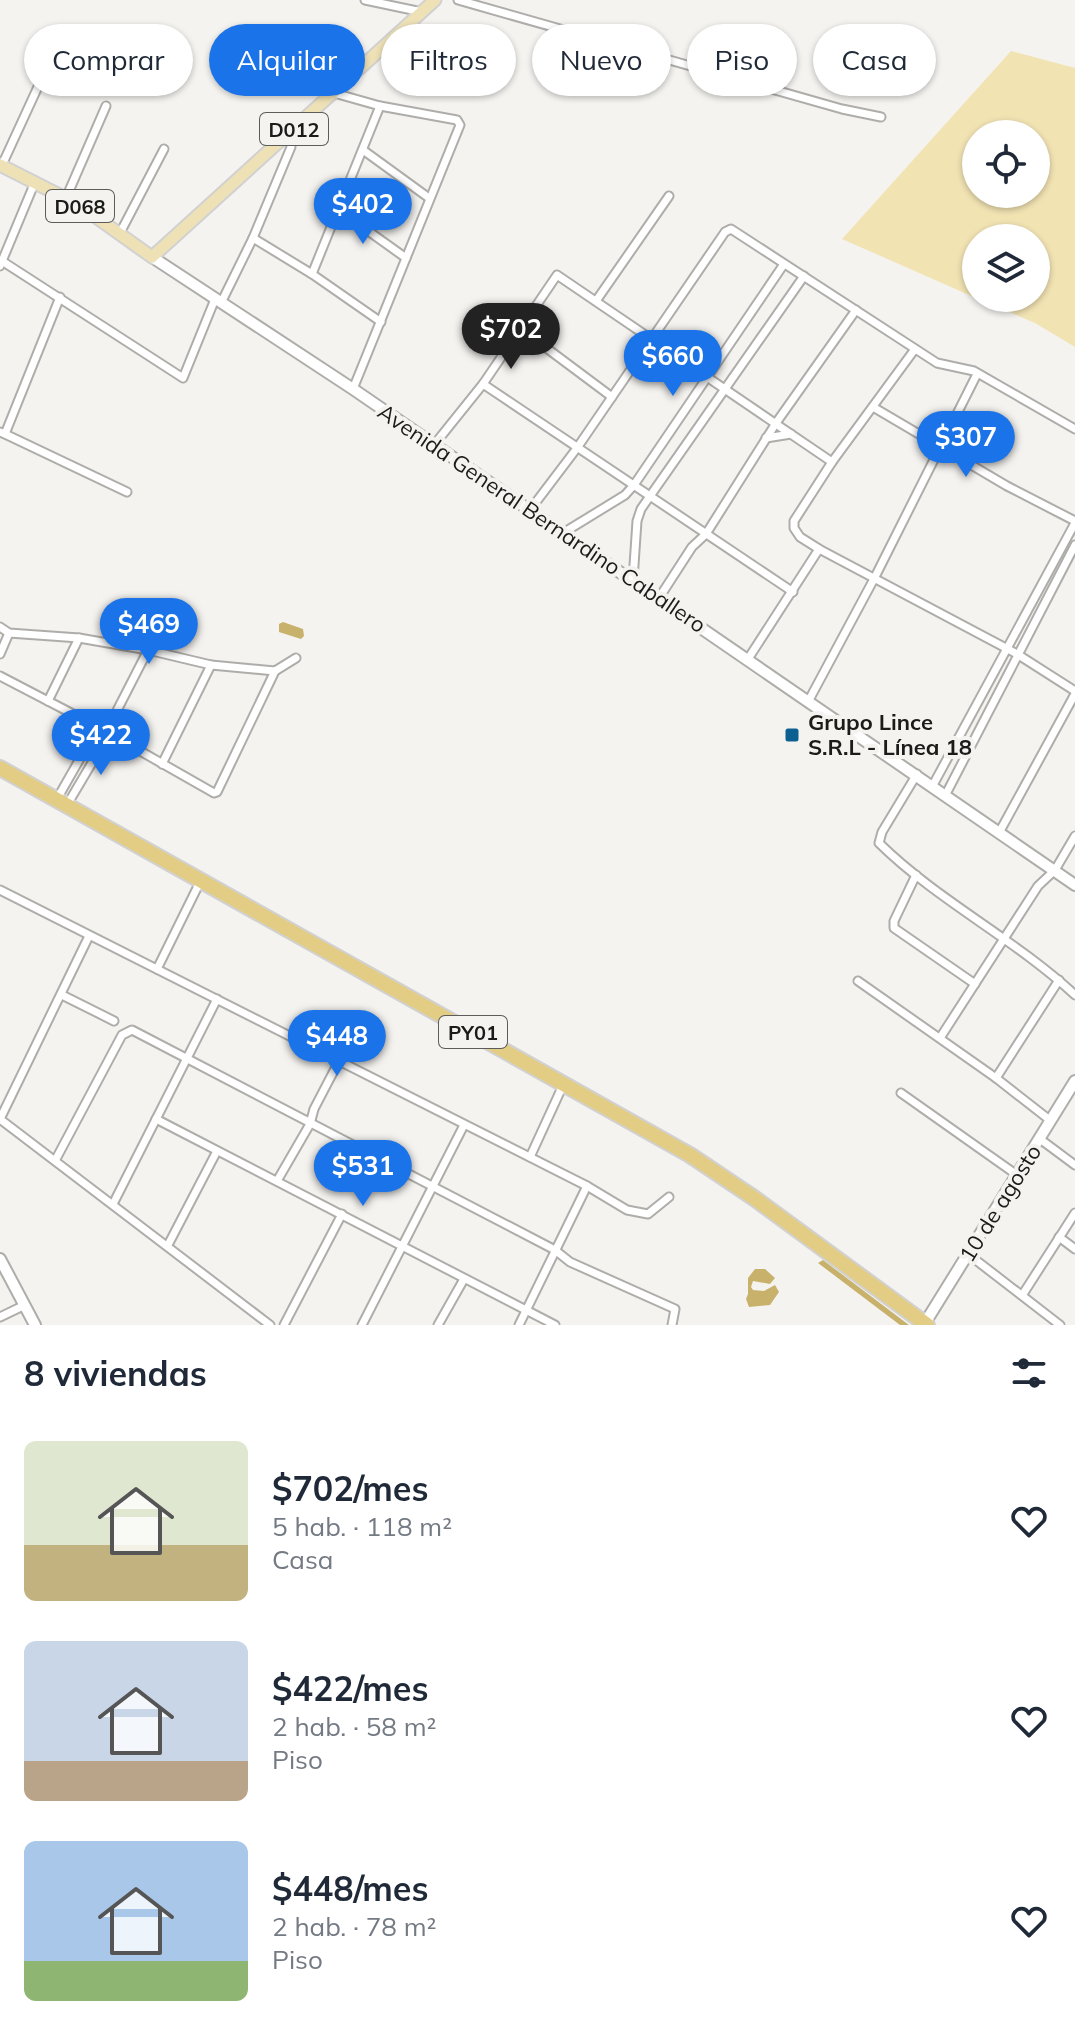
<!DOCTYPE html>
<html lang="es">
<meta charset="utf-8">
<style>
body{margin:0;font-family:Mulish,sans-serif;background:#f2f2f3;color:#1f2937;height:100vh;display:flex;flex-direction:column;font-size:30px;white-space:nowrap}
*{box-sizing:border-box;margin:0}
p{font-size:26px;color:#747a83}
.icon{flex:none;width:44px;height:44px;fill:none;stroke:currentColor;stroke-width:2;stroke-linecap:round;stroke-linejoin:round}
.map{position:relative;height:1325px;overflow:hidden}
.sheet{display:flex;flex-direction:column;background:#fff;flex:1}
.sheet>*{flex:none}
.guide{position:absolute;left:24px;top:24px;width:1028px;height:72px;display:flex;gap:16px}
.controls{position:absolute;left:962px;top:120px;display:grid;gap:16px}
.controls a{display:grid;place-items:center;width:88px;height:88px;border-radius:50%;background:#fff;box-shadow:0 2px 6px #0004;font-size:40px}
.price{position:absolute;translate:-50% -68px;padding:0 18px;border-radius:28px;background:#1a73e8;color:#fff;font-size:26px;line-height:52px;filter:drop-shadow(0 2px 4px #0008)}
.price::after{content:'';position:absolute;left:50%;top:48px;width:24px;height:18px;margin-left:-12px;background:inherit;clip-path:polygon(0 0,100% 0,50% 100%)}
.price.selected{background:#222;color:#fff}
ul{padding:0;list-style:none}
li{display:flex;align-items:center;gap:24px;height:200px;padding:0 24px}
li span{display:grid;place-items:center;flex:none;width:224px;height:160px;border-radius:12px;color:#555}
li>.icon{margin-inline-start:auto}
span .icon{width:96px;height:96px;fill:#fffc;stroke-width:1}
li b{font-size:34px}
h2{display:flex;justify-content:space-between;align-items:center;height:96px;padding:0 24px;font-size:34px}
.tag{padding:0 28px;border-radius:36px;background:#fff;box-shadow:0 2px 6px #0004;font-size:28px;line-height:72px}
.tag.selected{background:#1a73e8;color:#fff}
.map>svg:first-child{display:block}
.green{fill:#f2e3b3;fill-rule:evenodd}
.water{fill:#c8b26b}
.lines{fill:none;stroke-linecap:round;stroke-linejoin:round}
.street-casing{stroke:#aeadaa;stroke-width:11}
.secondary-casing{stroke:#aeadaa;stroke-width:14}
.primary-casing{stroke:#d1d1d1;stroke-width:15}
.highway-casing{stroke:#d1d1d1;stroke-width:18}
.street{stroke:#fff;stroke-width:7}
.secondary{stroke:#fff;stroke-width:10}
.primary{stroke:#eee1b6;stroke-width:11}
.highway{stroke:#e3cd85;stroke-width:14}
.poi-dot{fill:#0b6091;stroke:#f4f3f0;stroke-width:3}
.labels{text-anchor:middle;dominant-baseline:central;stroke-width:8;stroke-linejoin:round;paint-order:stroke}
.shield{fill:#f4f3f0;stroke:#5c5c5a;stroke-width:2}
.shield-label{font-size:20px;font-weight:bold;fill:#1b1b1a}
.street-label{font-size:22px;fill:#1b1b1a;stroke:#f4f3f0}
.poi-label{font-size:22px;font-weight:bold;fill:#1b1b1a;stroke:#f4f3f0;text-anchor:start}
</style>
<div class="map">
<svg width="1075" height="1325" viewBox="0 0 1075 1325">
<rect width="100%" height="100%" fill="#f4f3f0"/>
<path class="green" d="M1011 51 1075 68V347L1035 323 976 298H1036V238H976V298L842 239ZM976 134H1036V194H976Z"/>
<g class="water">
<path d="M283 622 303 629 304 636 301 639 279 632V624Z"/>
<path d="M823 1260 909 1325H900L818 1263Z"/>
<path d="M755 1269H765L775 1278 770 1284 753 1281 751 1287 753 1290 764 1291 775 1285 779 1292 770 1305 749 1307 746 1299 748 1294V1278Z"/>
</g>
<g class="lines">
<g class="street-casing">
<g id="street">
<path d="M365 0 422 12"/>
<path d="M458 0 842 109 881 117"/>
<path d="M334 93 380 106 457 120 460 125 353 389"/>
<path d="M363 150 429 198"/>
<path d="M2 165 48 65"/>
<path d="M66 198 106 106"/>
<path d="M339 210 406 258"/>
<path d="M120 233 164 149"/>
<path d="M253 238 312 274 381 322"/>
<path d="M2 261 183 378 215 299"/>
<path d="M0 266 35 182"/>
<path d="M312 274 380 106"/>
<path d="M596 301 669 196"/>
<path d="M221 303 253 238 291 147 289 133"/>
<path d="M521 329 612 397"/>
<path d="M915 349 832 462 794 521V528L800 537 819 549 1017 654 1075 691"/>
<path d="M483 384 793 592"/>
<path d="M873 407 1007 486 1075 521"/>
<path d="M0 432 5 434 60 297"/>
<path d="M5 434 127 492"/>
<path d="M766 438 791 434"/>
<path d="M434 445 483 384 557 275 832 462"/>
<path d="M530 510 577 448 725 232 731 229 937 363 974 371 1075 429"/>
<path d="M563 533 625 495 634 485 784 264"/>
<path d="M633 580 637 521 641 509 804 276"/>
<path d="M659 598 692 547 706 534 776 423 856 310"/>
<path d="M0 627 9 633 79 638 148 650 211 665 275 671 296 658"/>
<path d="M0 654 9 633"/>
<path d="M748 659 819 549"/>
<path d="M0 676 98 727 214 793 217 792 275 671"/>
<path d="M809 700 875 577 977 374"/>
<path d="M48 701 79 638"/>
<path d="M106 732 148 650"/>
<path d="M162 764 211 665"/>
<path d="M917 774 882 832 879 843C938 901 1015 939 1075 995"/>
<path d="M933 785 1075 523"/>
<path d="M946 794 1075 545"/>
<path d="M57 799 98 727"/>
<path d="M67 805 109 734"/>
<path d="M1000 831 1075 694"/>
<path d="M916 875 894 921V928L975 984"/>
<path d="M0 890 587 1186 627 1210 648 1214 669 1197"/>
<path d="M157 969 200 882"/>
<path d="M858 981 996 1078 1051 1121"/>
<path d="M62 995 114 1021"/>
<path d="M940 1038 1038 886 1055 870 1075 836"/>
<path d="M996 1078 1059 980"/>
<path d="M901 1093 1017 1175"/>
<path d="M0 1119 270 1325"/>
<path d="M0 1119 89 936"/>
<path d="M156 1119 555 1325"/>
<path d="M1040 1139 1075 1165"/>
<path d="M530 1157 564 1083"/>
<path d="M56 1159 122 1035 132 1030 555 1250 570 1262 675 1309 672 1325"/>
<path d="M277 1181 310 1124 314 1109 339 1061"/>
<path d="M113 1204 217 999"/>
<path d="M1059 1237 1075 1249"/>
<path d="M168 1245 217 1151"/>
<path d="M968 1254 1060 1325"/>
<path d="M1023 1294 1075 1213"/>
<path d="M0 1317 25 1305"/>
<path d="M284 1325 342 1214"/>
<path d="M362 1325 464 1125"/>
<path d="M438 1325 464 1279"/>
<path d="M519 1325 587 1186"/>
</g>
</g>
<g class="secondary-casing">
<g id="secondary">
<path d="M152 257 353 389 1075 885"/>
<path d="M0 1259 35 1325"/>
<path d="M925 1323 1075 1081"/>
</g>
</g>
<g class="primary-casing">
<path id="primary" d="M0 165 79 205 152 257 435 0"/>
</g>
<g class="highway-casing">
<path id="highway" d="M0 768 690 1155 754 1198 927 1325"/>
</g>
<use href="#street" class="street"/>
<use href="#secondary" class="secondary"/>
<use href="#primary" class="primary"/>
<use href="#highway" class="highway"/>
</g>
<rect class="poi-dot" x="784" y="727" width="16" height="16" rx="4"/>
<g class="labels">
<g class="shield">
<rect x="260" y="113" width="68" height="32" rx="6"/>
<rect x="46" y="190" width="68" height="32" rx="6"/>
<rect x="439" y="1016" width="68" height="32" rx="6"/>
</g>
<g class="shield-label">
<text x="294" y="129">D012</text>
<text x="80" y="206">D068</text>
<text x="473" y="1032">PY01</text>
</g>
<g class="street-label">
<text transform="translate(542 518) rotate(34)">Avenida General Bernardino Caballero</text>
<text transform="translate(1000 1203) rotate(-58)">10 de agosto</text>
</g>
<g class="poi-label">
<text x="808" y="722">Grupo Lince<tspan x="808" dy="25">S.R.L - Línea 18</tspan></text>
</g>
</g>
</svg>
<div class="controls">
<a><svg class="icon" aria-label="locate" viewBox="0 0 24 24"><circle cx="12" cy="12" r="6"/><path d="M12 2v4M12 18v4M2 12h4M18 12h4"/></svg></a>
<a><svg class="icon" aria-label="layers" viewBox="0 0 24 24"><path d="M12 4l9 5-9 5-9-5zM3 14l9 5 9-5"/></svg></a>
</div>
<b class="price" style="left:363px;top:246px">$402</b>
<b class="price selected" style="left:511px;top:371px">$702</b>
<b class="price" style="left:673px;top:398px">$660</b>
<b class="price" style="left:966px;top:479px">$307</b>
<b class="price" style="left:149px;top:666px">$469</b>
<b class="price" style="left:101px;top:777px">$422</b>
<b class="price" style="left:337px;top:1078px">$448</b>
<b class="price" style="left:363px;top:1208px">$531</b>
<div class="guide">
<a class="tag">Comprar</a>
<a class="tag selected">Alquilar</a>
<a class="tag">Filtros</a>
<a class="tag">Nuevo</a>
<a class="tag">Piso</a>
<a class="tag">Casa</a>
</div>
</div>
<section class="sheet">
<h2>8 viviendas<svg class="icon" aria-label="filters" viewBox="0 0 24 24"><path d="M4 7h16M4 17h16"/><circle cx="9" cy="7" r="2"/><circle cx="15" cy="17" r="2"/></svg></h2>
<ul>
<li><span style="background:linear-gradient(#dfe7d0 65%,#c2b280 0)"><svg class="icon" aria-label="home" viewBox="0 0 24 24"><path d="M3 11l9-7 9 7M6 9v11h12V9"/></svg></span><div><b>$702/mes</b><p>5 hab. · 118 m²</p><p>Casa</p></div><svg class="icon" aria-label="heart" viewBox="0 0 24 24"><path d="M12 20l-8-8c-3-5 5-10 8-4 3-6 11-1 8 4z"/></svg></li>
<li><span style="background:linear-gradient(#c9d6e8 75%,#b9a48a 0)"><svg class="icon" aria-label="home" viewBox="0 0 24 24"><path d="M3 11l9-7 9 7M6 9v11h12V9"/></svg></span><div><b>$422/mes</b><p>2 hab. · 58 m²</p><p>Piso</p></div><svg class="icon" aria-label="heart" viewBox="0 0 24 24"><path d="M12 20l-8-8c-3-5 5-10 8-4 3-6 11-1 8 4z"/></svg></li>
<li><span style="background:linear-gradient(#a9c7e8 75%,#8fb573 0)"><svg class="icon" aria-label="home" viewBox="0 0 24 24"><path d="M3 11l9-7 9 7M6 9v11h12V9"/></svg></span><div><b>$448/mes</b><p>2 hab. · 78 m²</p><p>Piso</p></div><svg class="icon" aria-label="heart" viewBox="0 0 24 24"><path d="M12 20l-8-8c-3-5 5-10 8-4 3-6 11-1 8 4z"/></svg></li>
</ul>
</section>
